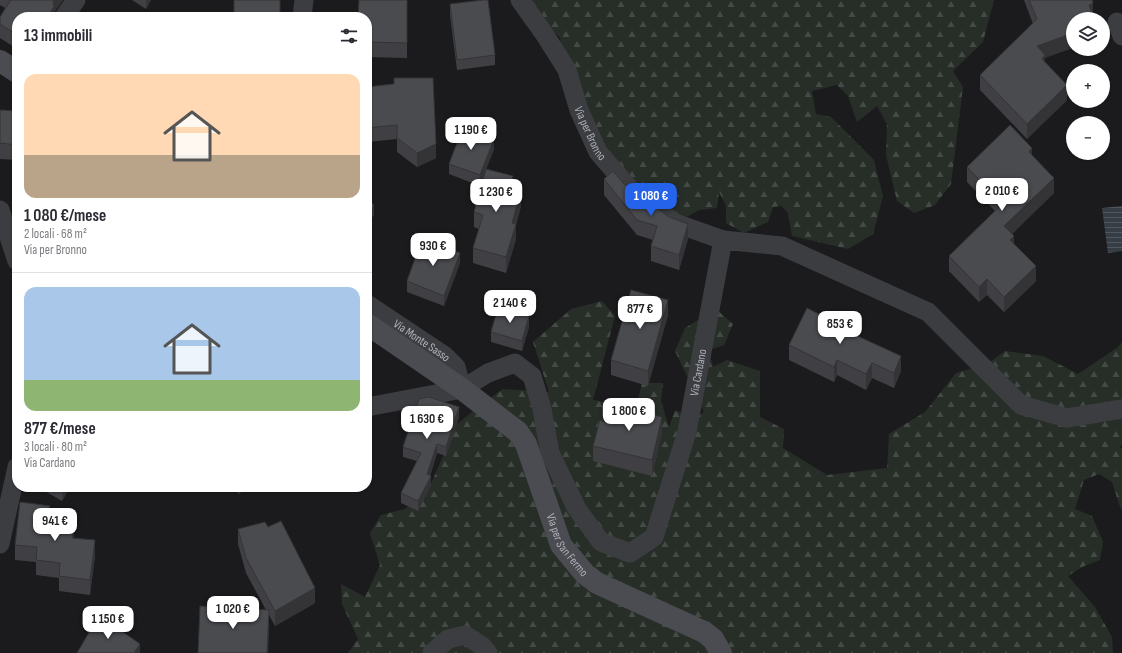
<!DOCTYPE html>
<html lang="it">
<meta charset="utf-8">
<style>
body{margin:0;font-family:"Sofia Sans Condensed",sans-serif;background:#f7f7f7;color:#2b2b33;height:100vh;display:flex;flex-direction:column;font-size:15px;white-space:nowrap}
*{box-sizing:border-box;margin:0}
p{font-size:13px;color:#7c7c81}
.icon{flex:none;width:22px;height:22px;fill:none;stroke:currentColor;stroke-width:2;stroke-linecap:round;stroke-linejoin:round}
.map{position:relative;flex:1;overflow:hidden}
.drawer{position:absolute;left:12px;top:12px;width:360px;height:480px;display:flex;flex-direction:column;background:#fff;border-radius:16px;box-shadow:0 1px 3px #0004}
.drawer>*{flex:none}
.controls{position:absolute;left:1066px;top:12px;display:grid;gap:8px}
.controls a{display:grid;place-items:center;width:44px;height:44px;border-radius:50%;background:#fff;box-shadow:0 1px 3px #0004;font-size:20px}
.price{position:absolute;translate:-50% -34px;padding:0 9px;border-radius:8px;background:#fff;color:#222;font-size:13px;line-height:26px;filter:drop-shadow(0 1px 2px #0008)}
.price::after{content:'';position:absolute;left:50%;top:24px;width:12px;height:9px;margin-left:-6px;background:inherit;clip-path:polygon(0 0,100% 0,50% 100%)}
.price.active{background:#2563eb;color:#fff}
ul{padding:0;list-style:none}
li{display:grid;align-content:center;gap:8px;height:212px;padding:0 12px}
li+li{border-top:1px solid #e1e1e2}
li span{display:grid;place-items:center;height:124px;border-radius:12px;color:#555}
li>.icon{margin-inline-start:auto}
span .icon{width:72px;height:72px;fill:#fffc;stroke-width:1}
li b{font-size:17px}
h2{display:flex;justify-content:space-between;align-items:center;height:48px;padding:0 12px;font-size:17px}
.map>svg:first-child{display:block}
.forest{fill:url(#forest-firs)}
.water{fill:url(#water-rules)}
.lines{fill:none;stroke-linecap:round;stroke-linejoin:round}
.minor{stroke:#3c3d41;stroke-width:19}
.secondary{stroke:#4b4c51;stroke-width:22}
.wall{fill:#404044}
.shaded-wall{fill:#343437}
.building{fill:#4a4b4f;stroke:#343437}
.labels{text-anchor:middle;dominant-baseline:central;stroke-width:3.5;stroke-linejoin:round;paint-order:stroke}
.street-label{font-size:12px;fill:#afb2bb;stroke:#161618}
</style>
<div class="map">
<svg width="1122" height="653" viewBox="0 0 1122 653">
<defs>
<pattern id="forest-firs" width="22" height="20" patternUnits="userSpaceOnUse"><rect width="22" height="20" fill="#272e28"/><path d="M5 1l3.5 6h-7zM16 11l3.5 6h-7z" fill="#444a45"/></pattern>
<pattern id="water-rules" width="6" height="5" patternUnits="userSpaceOnUse"><rect width="6" height="5" fill="#363d45"/><path d="M0 2.5h6" fill="none" stroke="#51575e"/></pattern>
</defs>
<rect width="100%" height="100%" fill="#1b1b1d"/>
<g class="forest">
<path d="M532 0H994L983 42 953 71 963 87 951 184 935 205 914 213 897 201 886 155 887 124 877 106 857 122 848 96 837 85 812 91 816 114 831 117 874 160 883 196 873 234 848 249 792 236 788 213 781 206 773 207 768 222 744 233 726 223V206L719 192 717 208 699 210 683 219 632 186 568 102 560 38 537 12Z"/>
<path d="M602 301 615 316 593 400 636 407 642 383H663L661 401 669 427 675 410 694 418 704 412 675 351 685 328 716 309 733 324 724 345 709 350 713 367 727 360 760 371V417L784 429 783 448 827 475 887 468 889 434 925 412 956 373 987 364 1005 351 1043 356 1078 374 1118 347 1122 342V445L1119 447 1122 448V510L1120 507 1112 482 1099 474 1084 480 1075 509 1092 516 1103 542 1100 560 1082 567 1068 576 1095 607 1112 637 1113 653H348L358 639 342 604 341 584 365 597 380 565 370 533 381 515 405 509 430 486 457 424 483 403 503 389 549 392 533 342 571 309Z"/>
</g>
<path class="water" d="M1122 206V251L1108 253 1102 208Z"/>
<g class="lines">
<g class="minor">
<path id="s1" d="M520 0 545 35 567 70 579 110 598 152 630 189 675 223 723 240"/>
<path d="M64 17 76 0"/>
<path d="M302 17 304 0"/>
<path d="M1117 22 1122 36"/>
<path d="M0 210 17 261"/>
<path id="s2" d="M367 304 445 356 456 367 462 389"/>
<path id="s3" d="M367 407 462 389 488 373 515 363 532 376 542 409 550 453 577 509 601 542 630 553 654 537 687 432 723 240 782 246 928 312 1021 405 1067 418 1122 409"/>
<path d="M0 544 17 467"/>
<path d="M432 653 448 639 465 635 483 647 488 653"/>
</g>
<g class="secondary">
<path d="M0 61 17 72"/>
<path id="s4" d="M367 324 462 389 518 432 526 444 561 545 585 574 597 583 704 632 713 639 721 653"/>
</g>
</g>
<g class="wall">
<path d="M0 0H63L55 11 54 14V17H17V49L0 38V17L5 8 0 5Z"/>
<path d="M132 0H151L146 9Z"/>
<path d="M407 0V58L367 57V17Z"/>
<path d="M1024 0H1092L1045 58V63L1067 100 1027 139 980 90V75L1033 24Z"/>
<path d="M450 4 495 55V65L457 70 450 15Z"/>
<path d="M394 78 436 158 417 167 397 152V139L367 142V87L394 84Z"/>
<path d="M0 110 17 111V160L0 159Z"/>
<path d="M494 149 486 169 513 188 521 206 516 225V239L506 273 473 263V248L479 229 474 227V212L484 174 480 186 449 174V164Z"/>
<path d="M1032 155 1054 193 1012 234 1014 244 1036 281 1004 312 987 295 979 302 949 271V256L995 211 967 182V167Z"/>
<path d="M604 179 623 183 688 239 679 270 651 261V246L653 240 637 235 604 195Z"/>
<path d="M460 263 444 306 407 292V281Z"/>
<path d="M668 315 648 386 611 375V360Z"/>
<path d="M529 327 522 351 491 342V332Z"/>
<path d="M852 334 901 371 894 388 872 378 866 390 837 375 834 382 789 360V345Z"/>
<path d="M459 417 446 456 437 453 430 476 431 485 418 511 401 503V493L417 461 403 457V447Z"/>
<path d="M608 423 662 432 652 476 593 461V446Z"/>
<path d="M38 487H70L62 501Z"/>
<path d="M233 487H246L239 494Z"/>
<path d="M50 520 74 538 95 556 90 595 59 591V578L36 575V562L15 560V545Z"/>
<path d="M238 529 315 603 275 626 269 615 268 653H198L266 610 246 573 238 544Z"/>
</g>
<g class="shaded-wall">
<path d="M54 0H63L55 11 54 14V17H47Z"/>
<path d="M146 0H151L146 9Z"/>
<path d="M1093 3V18L1089 5Z"/>
<path d="M1073 33V48L1045 58V70L1037 46Z"/>
<path d="M1067 85V100L1027 139V124Z"/>
<path d="M494 139V149L480 186V175Z"/>
<path d="M436 144V158L417 167V153Z"/>
<path d="M1032 148V163L1029 152Z"/>
<path d="M513 176V192L510 187Z"/>
<path d="M1054 178V193L1004 241V226Z"/>
<path d="M521 191V206L516 225V239L506 273V257L512 223Z"/>
<path d="M374 206V216L367 220V209Z"/>
<path d="M688 224V239L679 270V255Z"/>
<path d="M1014 236V251L1010 240Z"/>
<path d="M460 253V263L444 306V296Z"/>
<path d="M1036 266V281L1004 312V297Z"/>
<path d="M987 279V295L979 302V287Z"/>
<path d="M668 300V315L648 386V371Z"/>
<path d="M529 316V327L522 351V341Z"/>
<path d="M901 356V371L894 388V373Z"/>
<path d="M837 360V375L834 382V367Z"/>
<path d="M872 363V378L866 390V374Z"/>
<path d="M459 407V417L446 456V447Z"/>
<path d="M662 417V432L652 476V460Z"/>
<path d="M437 444V453L429 480 431 476V485L418 511V501Z"/>
<path d="M63 487H70L62 501V490Z"/>
<path d="M239 487H246L239 494Z"/>
<path d="M50 506V521L42 519Z"/>
<path d="M74 523V538H72Z"/>
<path d="M95 540V556L90 595V580Z"/>
<path d="M315 588V603L275 626V611Z"/>
<path d="M269 610V624L268 653H267Z"/>
<path d="M140 644V653H134Z"/>
</g>
<g class="building">
<path d="M11 0H54L53 2 54 7 47 17H17V35L0 24V17Z"/>
<rect x="234" y="0" width="46" height="17"/>
<path d="M359 0H407V43L367 42V17H358Z"/>
<path d="M483 0H488L495 55 457 60 450 4Z"/>
<path d="M1029 0H1092L1093 3 1089 5 1094 19H1073V33L1037 46 1045 55 1042 59 1067 85 1027 124 980 75 1037 19Z"/>
<path d="M394 78H433L436 144 417 153 397 138V125L367 128V87L394 84Z"/>
<path d="M0 110 17 111V145L0 143Z"/>
<path d="M1010 125 1032 148 1029 152 1054 178 1004 226 1014 236 1010 240 1036 266 1004 297 987 279 979 287 949 256 1002 204 967 167Z"/>
<path d="M463 127 494 139 480 175 449 164Z"/>
<path d="M486 169 513 176 510 187 521 191 512 223 516 224 506 257 473 248 483 215 474 212Z"/>
<path d="M613 171 623 183 669 217 688 224 679 255 651 246 657 226 637 220 604 179Z"/>
<path d="M367 193 374 206 367 209Z"/>
<path d="M422 239 460 253 444 296 407 281Z"/>
<path d="M631 290 668 300 648 371 611 360Z"/>
<path d="M498 307 529 316 522 341 491 332Z"/>
<path d="M807 308 852 331 851 333 901 356 894 373 872 363 866 374 837 360 834 367 789 345Z"/>
<path d="M429 397 459 407 446 447 437 444 427 474 431 476 418 501 401 493 421 453 403 447 419 399Z"/>
<path d="M613 404 662 417 652 460 593 446 600 420 608 423Z"/>
<path d="M56 487H63L62 490Z"/>
<path d="M20 502 50 506 42 519 74 523 72 538 95 540 90 580 59 576 60 563 36 560 37 547 15 545Z"/>
<path d="M281 521 315 588 275 611 246 558 238 529 265 522 268 527Z"/>
<path d="M200 606 269 610 267 653H198Z"/>
<path d="M98 617 116 627 140 644 134 653H77Z"/>
</g>
<g class="labels">
<g class="street-label">
<text stroke="none"><textPath href="#s1" startOffset="152">Via per Bronno</textPath></text>
<text stroke="none"><textPath href="#s2" startOffset="66">Via Monte Sasso</textPath></text>
<text stroke="none"><textPath href="#s3" startOffset="590">Via Cardano</textPath></text>
<text stroke="none"><textPath href="#s4" startOffset="310">Via per San Fermo</textPath></text>
</g>
</g>
</svg>
<div class="controls">
<a><svg class="icon" aria-label="layers" viewBox="0 0 24 24"><path d="M12 4l9 5-9 5-9-5zM3 14l9 5 9-5"/></svg></a>
<a>+</a>
<a>−</a>
</div>
<b class="price" style="left:471px;top:151px">1 190 €</b>
<b class="price" style="left:1002px;top:212px">2 010 €</b>
<b class="price" style="left:496px;top:213px">1 230 €</b>
<b class="price active" style="left:651px;top:217px">1 080 €</b>
<b class="price" style="left:433px;top:267px">930 €</b>
<b class="price" style="left:510px;top:324px">2 140 €</b>
<b class="price" style="left:640px;top:330px">877 €</b>
<b class="price" style="left:840px;top:345px">853 €</b>
<b class="price" style="left:629px;top:432px">1 800 €</b>
<b class="price" style="left:427px;top:440px">1 630 €</b>
<b class="price" style="left:55px;top:542px">941 €</b>
<b class="price" style="left:233px;top:630px">1 020 €</b>
<b class="price" style="left:108px;top:640px">1 150 €</b>
<section class="drawer">
<h2>13 immobili<svg class="icon" aria-label="filters" viewBox="0 0 24 24"><path d="M4 7h16M4 17h16"/><circle cx="9" cy="7" r="2"/><circle cx="15" cy="17" r="2"/></svg></h2>
<ul>
<li><span style="background:linear-gradient(#ffd9b3 65%,#b9a48a 0)"><svg class="icon" aria-label="home" viewBox="0 0 24 24"><path d="M3 11l9-7 9 7M6 9v11h12V9"/></svg></span><div><b>1 080 €/mese</b><p>2 locali · 68 m²</p><p>Via per Bronno</p></div></li>
<li><span style="background:linear-gradient(#a9c7e8 75%,#8fb573 0)"><svg class="icon" aria-label="home" viewBox="0 0 24 24"><path d="M3 11l9-7 9 7M6 9v11h12V9"/></svg></span><div><b>877 €/mese</b><p>3 locali · 80 m²</p><p>Via Cardano</p></div></li>
</ul>
</section>
</div>
